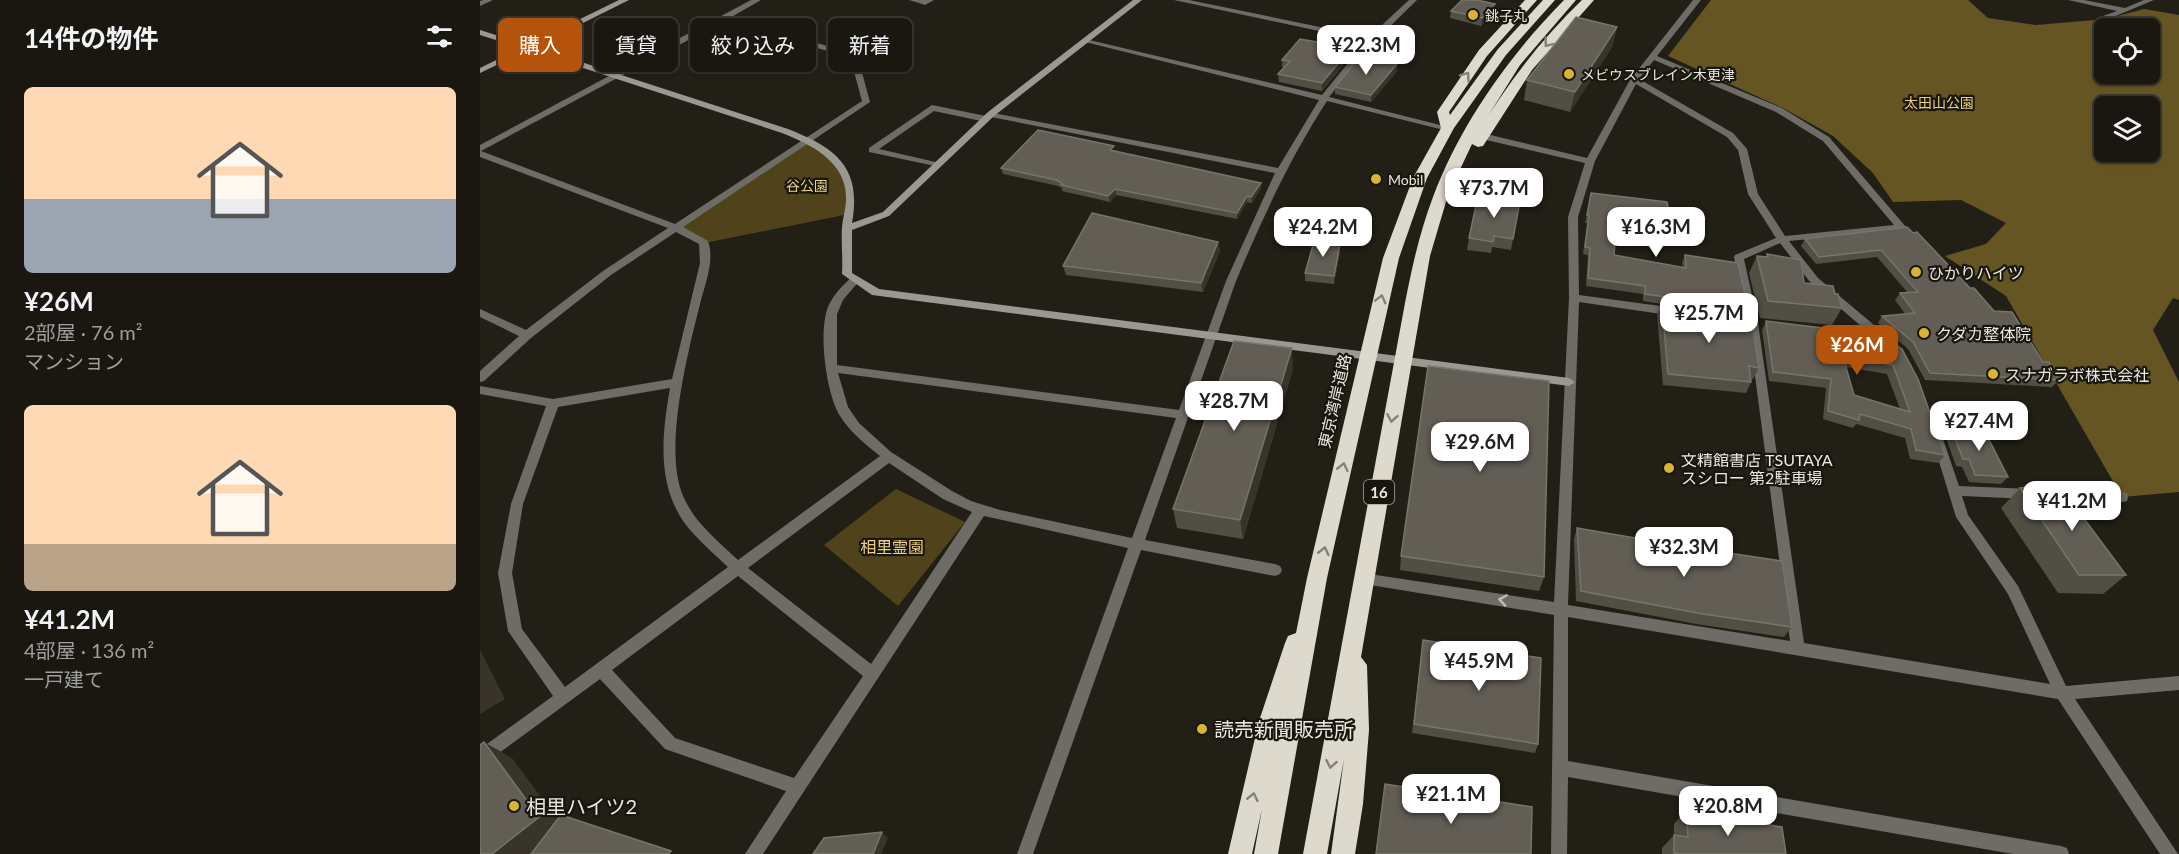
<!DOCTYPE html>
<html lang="ja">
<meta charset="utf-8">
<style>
body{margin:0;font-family:Lato,"Noto Sans JP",sans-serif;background:#232019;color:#f1f3f6;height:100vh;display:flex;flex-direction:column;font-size:22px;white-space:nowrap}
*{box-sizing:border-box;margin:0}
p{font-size:20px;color:#9f9f9f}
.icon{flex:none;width:33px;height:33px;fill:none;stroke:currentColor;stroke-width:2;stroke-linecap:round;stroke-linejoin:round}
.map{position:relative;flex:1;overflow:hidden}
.panel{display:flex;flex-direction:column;background:#1a1710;width:480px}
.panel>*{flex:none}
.hud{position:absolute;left:18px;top:18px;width:570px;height:54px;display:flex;gap:12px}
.controls{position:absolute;left:1614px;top:18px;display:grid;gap:12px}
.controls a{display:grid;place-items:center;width:66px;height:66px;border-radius:9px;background:#1a1710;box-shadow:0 2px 4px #0004,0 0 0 2px #383630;font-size:30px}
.price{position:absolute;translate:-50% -51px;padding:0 14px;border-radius:12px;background:#fff;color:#222;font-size:20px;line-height:39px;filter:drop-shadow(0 2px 3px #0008)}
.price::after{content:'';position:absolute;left:50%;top:36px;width:18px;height:14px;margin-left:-9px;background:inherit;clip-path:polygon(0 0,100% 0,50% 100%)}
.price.current{background:#b45309;color:#fff}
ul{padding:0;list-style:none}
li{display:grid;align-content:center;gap:12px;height:318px;padding:0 24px}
li span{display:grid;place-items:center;height:186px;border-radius:9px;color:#555}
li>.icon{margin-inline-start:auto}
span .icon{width:108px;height:108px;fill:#fffc;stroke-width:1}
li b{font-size:26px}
h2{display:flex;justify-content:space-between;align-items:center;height:72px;padding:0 24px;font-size:26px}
.pill{padding:0 21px;border-radius:9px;background:#1a1710;box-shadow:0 2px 4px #0004,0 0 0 2px #383630;font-size:21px;line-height:54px}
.pill.current{background:#b45309;color:#fff}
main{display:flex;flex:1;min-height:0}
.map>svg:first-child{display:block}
.green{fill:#50431b}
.forest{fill:#645523;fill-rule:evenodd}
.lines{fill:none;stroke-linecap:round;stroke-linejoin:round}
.street{fill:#6d6c67;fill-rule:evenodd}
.secondary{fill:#9a9890;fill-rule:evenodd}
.highway{fill:#ddd9cd;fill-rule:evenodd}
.wall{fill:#514e44;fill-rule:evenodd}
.shaded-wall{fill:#38342a}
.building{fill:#625e55;stroke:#77746b;stroke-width:1.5;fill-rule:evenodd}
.oneway{stroke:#858177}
.oneway2{stroke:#bebdb6}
.poi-dot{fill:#d8b434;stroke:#19160d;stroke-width:2}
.labels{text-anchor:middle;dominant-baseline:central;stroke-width:4.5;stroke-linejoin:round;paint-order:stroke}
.far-poi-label{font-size:14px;fill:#eae8e1;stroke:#19160d;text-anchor:start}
.far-park-label{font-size:14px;fill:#ead083;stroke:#19160d}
.shield{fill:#19160d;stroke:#aba9a1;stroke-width:1.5}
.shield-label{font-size:15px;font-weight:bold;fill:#eae8e1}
.poi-label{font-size:16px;fill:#eae8e1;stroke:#19160d;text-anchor:start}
.street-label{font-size:16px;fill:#eae8e1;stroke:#19160d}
.park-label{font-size:16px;fill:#ead083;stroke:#19160d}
.near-poi-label{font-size:20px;fill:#eae8e1;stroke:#19160d;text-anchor:start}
</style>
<main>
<section class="panel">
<h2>14件の物件<svg class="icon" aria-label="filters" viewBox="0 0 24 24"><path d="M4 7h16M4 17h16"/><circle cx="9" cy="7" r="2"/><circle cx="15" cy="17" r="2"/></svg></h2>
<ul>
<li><span style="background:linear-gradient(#ffd9b3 60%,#9aa5b1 0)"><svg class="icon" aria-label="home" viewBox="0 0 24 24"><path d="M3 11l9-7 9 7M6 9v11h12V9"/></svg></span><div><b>¥26M</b><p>2部屋 · 76 m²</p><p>マンション</p></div></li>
<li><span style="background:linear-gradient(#ffd9b3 75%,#b9a48a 0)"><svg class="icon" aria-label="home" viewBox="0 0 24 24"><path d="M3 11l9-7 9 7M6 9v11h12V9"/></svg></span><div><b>¥41.2M</b><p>4部屋 · 136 m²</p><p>一戸建て</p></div></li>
</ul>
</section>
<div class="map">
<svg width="1699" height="854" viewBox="0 0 1699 854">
<rect width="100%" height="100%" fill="#221f16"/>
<g class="green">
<path d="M328 139 367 175 369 214 224 243 197 228Z"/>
<path d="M416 489 485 522 418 606 344 545Z"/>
</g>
<path class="forest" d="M1231 0H1488L1508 18 1556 25 1626 19 1664 9 1699 15V300L1693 298 1673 330 1699 382V492L1642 497 1526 296 1465 256 1506 244 1526 223 1481 200 1413 202 1393 173 1353 136 1303 108 1188 56ZM1624 28H1670V74H1624ZM1624 106H1670V152H1624Z"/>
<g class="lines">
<g class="street">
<path d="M3 0H13L0 6V1Z"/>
<path d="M271 0H281L248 19 377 54 390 102 203 227 228 241C235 260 225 284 220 304 208 352 182 452 204 498 215 523 239 542 258 560L400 456C385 444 370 432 360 416 346 393 338 332 348 307 353 295 362 286 371 278H379L380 280 363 300 357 314V365L699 410 746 281 795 173 511 117 508 116V112L798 168 839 100 601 41 605 39 842 95 886 41 694 0H709L889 37 929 0H937L893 43 849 97 972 128 968 131 847 101C810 158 782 219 756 281L665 540 795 564 800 566 802 570 800 574 795 576 661 550 553 854H537L648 548 504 516 283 854H265L306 791 185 749 120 679 0 767V749L73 696 28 631 18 573 31 504 66 406 0 394V386L73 399 192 379 220 263 219 244 196 232 131 275 51 338 4 381 0 382V371L39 336 0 317V309L46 330 123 271 188 228 0 157V145ZM242 22 370 57 382 101 195 224 1 151ZM358 373 696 418 652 538 520 510 491 501 472 491 411 452 379 423 368 407ZM190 388C182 434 176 485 206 525 218 540 234 554 248 567L85 687 42 629 32 573 43 504 78 407ZM409 463 463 499 492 512 391 664 268 568ZM258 576 383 676 314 778 195 738 132 670Z"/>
<path d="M429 0H454L445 5Z"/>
<path d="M1213 0H1221L1177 56 1302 108 1349 137 1426 227 1421 230 1309 241 1338 278 1412 340 1414 343 1408 347 1404 346 1330 282 1300 243 1264 259 1278 323 1324 643 1570 684 1528 594 1476 517 1453 442 1455 439H1463L1479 486 1550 489 1554 490 1556 494 1554 498 1550 499 1482 496 1488 515 1538 586 1586 686 1699 676V690L1595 699 1698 854H1680L1578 699 1088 617V761L1581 846 1587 848 1589 854H1533L1088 777 1087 854H1071L1074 615 878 583 876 579 878 575 883 573 1074 602 1089 298 1088 217 1105 163 1002 139 998 136 1002 133 1107 158 1150 80ZM1174 60 1296 112 1343 141 1414 225 1305 236 1278 194 1267 149 1253 133 1159 79ZM1156 84 1247 137 1258 150 1268 194 1296 238 1255 255 1254 257 1268 323 1310 641 1088 605 1099 302 1195 316 1200 312 1195 308 1099 295 1098 217 1115 161Z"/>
<path d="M1588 0H1604L1645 8 1664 0H1674L1626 20 1622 18 1623 16 1637 11Z"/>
<path d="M452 105 506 116 510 119 506 122 454 111 399 149 460 163V167L389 152V148Z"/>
<path d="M1570 490 1642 492 1647 493 1648 497 1647 501 1642 502 1570 500 1565 499 1564 495 1565 491Z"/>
</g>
<path class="secondary" d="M139 0H149L55 47 308 129C356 148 382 167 372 223L403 212 508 112 653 0H662L514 116 409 216 372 230V273L399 289 1089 378 1095 382 1089 386 392 295 362 274C363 258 361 242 362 227 363 217 366 208 366 199 367 162 332 145 302 133L48 50 0 73V68L41 48 0 35V30L47 45Z"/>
<g class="highway">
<path d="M1045 0H1057L1007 56 969 112 970 115 1018 49 1063 0H1075L1026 55 974 128 947 178 919 258 847 578 798 854H774L782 809 772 854H748L779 721 805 643 808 636 816 633 827 578 903 258 933 178 961 128 957 112 999 50Z"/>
<path d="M1084 0H1096L1040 65 996 135C1026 86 1060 40 1102 0H1114L1052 70 1003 146 998 147 992 144 968 195 950 256 881 657 887 665 889 730 883 804 875 854H851L864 759 847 854H823L925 303C932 267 940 231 953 197 981 123 1029 56 1084 0Z"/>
</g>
</g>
<g class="wall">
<path d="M1015 4 1014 12 1001 26 970 18 971 11Z"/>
<path d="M1137 27 1132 47 1090 112 1044 100 1047 80Z"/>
<path d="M875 37V45L866 56V62L842 91 799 82 798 74 804 67H802V60L843 43Z"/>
<path d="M917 64V71L891 102 855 94V87Z"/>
<path d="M635 151 781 188 772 203 767 202 757 219 636 195 630 202 582 191V188L578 186 523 174 521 168Z"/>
<path d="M1111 193 1192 224 1190 232 1137 225 1134 255 1203 267 1202 263 1205 255 1268 308 1264 315 1279 368 1273 379H1271V382L1266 393 1183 385 1177 315 1182 304 1163 301V294L1106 286 1108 255 1103 254 1107 223H1105Z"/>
<path d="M1040 201 1031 250 1012 247 1011 253 987 250 989 238Z"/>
<path d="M1427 227 1563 362 1579 380 1572 387 1445 380 1428 349 1398 323 1402 316 1425 314 1415 300 1420 293H1428L1397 257 1336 264 1321 246 1325 239Z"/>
<path d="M851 240V243L860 244V252L854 284 825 281V273Z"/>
<path d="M738 242 740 251 723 292 586 275 583 266Z"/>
<path d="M1287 254 1324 283 1355 294 1362 308 1352 325 1280 318 1269 273 1277 256 1286 257Z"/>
<path d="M1286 321 1400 335 1465 455 1458 463 1430 459 1425 438 1376 424 1373 428 1343 419 1346 388 1289 381 1282 330ZM1366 367 1407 374 1420 409 1374 395Z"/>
<path d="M813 369 763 539 697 528 693 509Z"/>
<path d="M1471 428 1528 477 1521 484 1489 482 1482 467 1476 466 1465 435Z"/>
<path d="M1540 488 1646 575 1623 594 1578 593 1521 508Z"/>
<path d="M1097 528 1196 545 1312 627 1304 637 1216 624 1096 601 1094 539Z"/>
<path d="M921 556 1064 577 1059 591 920 570Z"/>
<path d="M943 640 1058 744 1055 753 932 733Z"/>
<path d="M1206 810 1306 854H1182V848L1194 835V824Z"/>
</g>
<g class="shaded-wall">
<path d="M1015 4 1014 12 1001 26 1002 18Z"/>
<path d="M1137 27 1132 47 1090 112 1095 92Z"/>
<path d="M875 37V45L866 56V62L842 91V83L863 53Z"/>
<path d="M917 64V71L891 102V95Z"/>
<path d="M781 183V188L772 203 771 197Z"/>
<path d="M635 189 636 195 630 202 628 196Z"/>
<path d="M767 196V202L757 219V213Z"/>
<path d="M738 242 740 251 723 292 721 283Z"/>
<path d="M860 244V252L854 284V276Z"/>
<path d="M812 348 813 369 763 539 760 520Z"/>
<path d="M0 650 25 699 0 714Z"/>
<path d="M4 742 32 758 86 831 57 854H12Z"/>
<path d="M402 832 408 838 401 854H393Z"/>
</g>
<g class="building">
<path d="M982 0H997L1015 4 1002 18 971 11Z"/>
<path d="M1096 17 1137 27 1095 92 1047 80Z"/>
<path d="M852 33 875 37 863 53 866 54 842 83 798 74 810 61 802 60 820 39 843 43Z"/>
<path d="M879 58 917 64 891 95 855 87Z"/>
<path d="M558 130 634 146 630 150 781 183 771 197 767 196 757 213 635 189 628 196 581 185 582 183 576 180 521 168Z"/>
<path d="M1111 193 1187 202 1192 224 1137 217 1134 255 1206 268 1205 255 1258 263 1268 308 1165 294V286L1108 278 1110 248 1105 247 1109 215H1107Z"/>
<path d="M998 196 1040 201 1033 239 1014 236 1013 242 989 238Z"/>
<path d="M612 213 738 242 721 283 583 266Z"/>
<path d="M1427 227 1433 233 1437 232 1490 288H1494L1514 311 1532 312 1563 362H1569L1579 380 1450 373 1433 342 1402 316 1435 313 1420 293 1438 292 1401 250 1339 257 1325 239Z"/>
<path d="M835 238 851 240 850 243 860 244 854 276 825 273Z"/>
<path d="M1287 254 1321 260 1324 283 1353 286 1355 294H1358L1362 308 1288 301 1277 256 1288 257Z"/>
<path d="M1182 304 1271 316 1279 368 1269 366 1271 382 1188 374Z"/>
<path d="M1286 321 1400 335 1422 349 1438 379 1465 455 1436 450 1431 429 1380 414 1379 420 1348 411 1351 379 1293 372ZM1363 357 1413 365 1430 412 1374 395Z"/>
<path d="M754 341 812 348 760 520 693 509Z"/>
<path d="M948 366 1069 381 1064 577 921 556Z"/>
<path d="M1471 428 1504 430 1528 477 1495 475 1489 459H1483Z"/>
<path d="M1579 485 1646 575H1599L1540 488Z"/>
<path d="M1097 528 1196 545 1302 561 1312 627 1223 614 1101 591Z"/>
<path d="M943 640 1061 658 1058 744 934 724Z"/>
<path d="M4 742 59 817 12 854H0V745Z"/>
<path d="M905 784 1052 807 1051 854H896Z"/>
<path d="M1206 810 1302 827 1306 854H1199L1194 853V835L1208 837Z"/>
<path d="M81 815 191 851 189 854H51Z"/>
<path d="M402 832 393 854H333L344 838Z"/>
</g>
<defs><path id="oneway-chevron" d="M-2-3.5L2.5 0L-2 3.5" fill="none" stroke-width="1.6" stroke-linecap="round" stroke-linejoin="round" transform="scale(1.5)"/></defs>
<g class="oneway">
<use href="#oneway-chevron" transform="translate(1068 43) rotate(128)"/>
<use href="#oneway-chevron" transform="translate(986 76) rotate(-54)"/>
<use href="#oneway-chevron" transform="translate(901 299) rotate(-76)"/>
<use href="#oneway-chevron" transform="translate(912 418) rotate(100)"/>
<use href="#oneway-chevron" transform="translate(863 467) rotate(-77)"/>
<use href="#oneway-chevron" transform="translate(844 551) rotate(-77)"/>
<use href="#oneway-chevron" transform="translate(851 764) rotate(100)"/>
<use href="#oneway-chevron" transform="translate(773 797) rotate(-77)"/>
</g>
<use class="oneway2" href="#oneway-chevron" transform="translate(1023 600) rotate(-171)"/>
<g class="poi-dot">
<circle cx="993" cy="15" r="6"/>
<circle cx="1089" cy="74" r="6"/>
<circle cx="896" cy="179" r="6"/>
<circle cx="1436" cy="272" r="6"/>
<circle cx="1444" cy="333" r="6"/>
<circle cx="1513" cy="374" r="6"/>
<circle cx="1189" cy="468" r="6"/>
<circle cx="722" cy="729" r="6"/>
<circle cx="34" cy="806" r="6"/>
</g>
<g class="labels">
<g class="far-poi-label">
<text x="1005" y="15">銚子丸</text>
<text x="1101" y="74">メビウスブレイン木更津</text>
<text x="908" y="179">Mobil</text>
</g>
<g class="far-park-label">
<text x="1459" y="102">太田山公園</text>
<text x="327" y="185">谷公園</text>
</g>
<rect class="shield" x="884" y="480" width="30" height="24" rx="4.5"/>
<g class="shield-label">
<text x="899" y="492">16</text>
</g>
<g class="poi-label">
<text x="1448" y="272">ひかりハイツ</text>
<text x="1456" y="333">クダカ整体院</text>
<text x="1525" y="374">スナガラボ株式会社</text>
<text x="1201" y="459">文精館書店 TSUTAYA<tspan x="1201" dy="18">スシロー 第2駐車場</tspan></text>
</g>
<g class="street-label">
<text transform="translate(854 401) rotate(-77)">東京湾岸道路</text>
</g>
<g class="park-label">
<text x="412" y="546">相里霊園</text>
</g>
<g class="near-poi-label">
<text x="734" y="729">読売新聞販売所</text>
<text x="46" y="806">相里ハイツ2</text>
</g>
</g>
</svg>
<div class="controls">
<a><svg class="icon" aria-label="locate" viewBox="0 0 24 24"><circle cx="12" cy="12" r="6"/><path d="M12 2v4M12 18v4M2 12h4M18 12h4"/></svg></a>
<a><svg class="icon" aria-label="layers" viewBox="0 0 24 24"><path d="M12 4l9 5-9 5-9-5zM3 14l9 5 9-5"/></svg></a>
</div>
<b class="price" style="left:886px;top:76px">¥22.3M</b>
<b class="price" style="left:1014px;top:219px">¥73.7M</b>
<b class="price" style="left:843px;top:258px">¥24.2M</b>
<b class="price" style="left:1176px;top:258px">¥16.3M</b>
<b class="price" style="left:1229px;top:344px">¥25.7M</b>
<b class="price current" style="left:1377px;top:376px">¥26M</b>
<b class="price" style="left:754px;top:432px">¥28.7M</b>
<b class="price" style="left:1499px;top:452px">¥27.4M</b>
<b class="price" style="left:1000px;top:473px">¥29.6M</b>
<b class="price" style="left:1592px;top:532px">¥41.2M</b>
<b class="price" style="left:1204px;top:578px">¥32.3M</b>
<b class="price" style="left:999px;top:692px">¥45.9M</b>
<b class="price" style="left:971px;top:825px">¥21.1M</b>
<b class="price" style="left:1248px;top:837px">¥20.8M</b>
<div class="hud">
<a class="pill current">購入</a>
<a class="pill">賃貸</a>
<a class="pill">絞り込み</a>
<a class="pill">新着</a>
</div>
</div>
</main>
